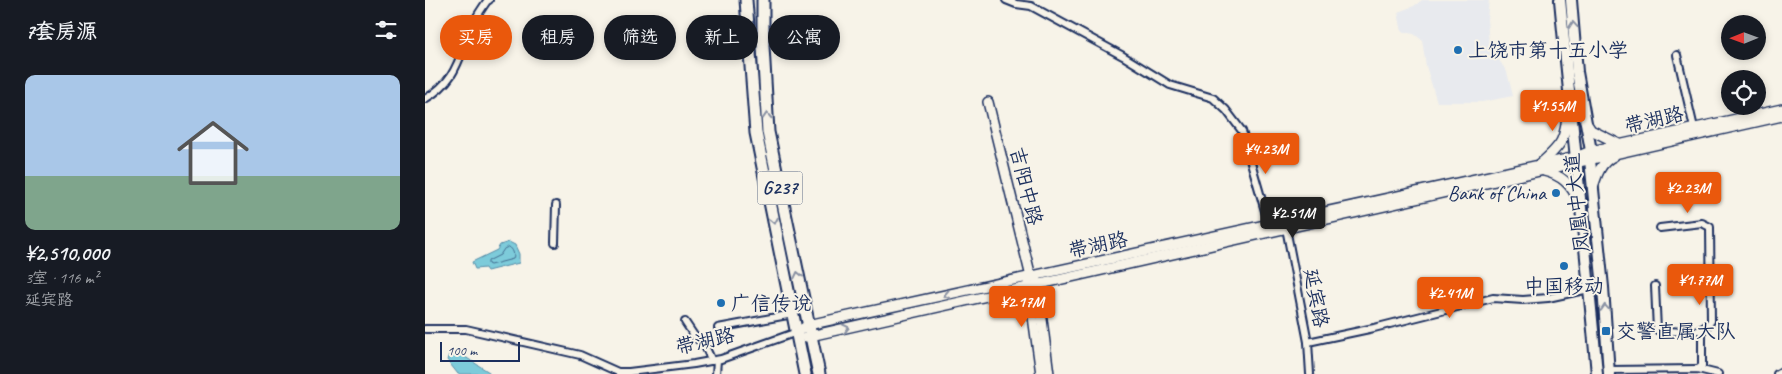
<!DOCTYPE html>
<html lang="zh">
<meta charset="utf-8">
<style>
body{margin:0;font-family:Caveat,"LXGW WenKai TC",sans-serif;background:#242831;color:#f1f3f6;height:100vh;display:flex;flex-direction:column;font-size:19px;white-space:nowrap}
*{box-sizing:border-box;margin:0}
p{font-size:16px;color:#9ea1a6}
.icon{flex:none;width:28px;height:28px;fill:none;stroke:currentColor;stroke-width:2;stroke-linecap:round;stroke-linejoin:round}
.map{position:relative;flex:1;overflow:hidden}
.side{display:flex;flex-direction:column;background:#171b24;width:425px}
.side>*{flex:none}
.hud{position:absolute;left:15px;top:15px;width:475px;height:45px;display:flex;gap:10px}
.needle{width:32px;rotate:269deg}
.controls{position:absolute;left:1296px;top:15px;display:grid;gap:10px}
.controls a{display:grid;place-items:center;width:45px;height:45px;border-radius:50%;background:#171b24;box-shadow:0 2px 8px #0003;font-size:25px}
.scale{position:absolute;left:15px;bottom:12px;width:80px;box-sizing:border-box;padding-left:5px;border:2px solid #1b2f5e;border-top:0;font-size:14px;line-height:18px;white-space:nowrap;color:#1b2f5e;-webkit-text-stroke:4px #f7f3e8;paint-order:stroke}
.price{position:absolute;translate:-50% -42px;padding:0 11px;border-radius:5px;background:#ea580c;color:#fff;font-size:16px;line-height:32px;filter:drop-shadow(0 1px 2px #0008)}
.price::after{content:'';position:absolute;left:50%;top:30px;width:15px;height:11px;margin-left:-8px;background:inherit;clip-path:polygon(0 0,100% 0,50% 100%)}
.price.selected{background:#222;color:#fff}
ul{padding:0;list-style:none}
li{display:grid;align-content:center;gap:10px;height:265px;padding:0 25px}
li+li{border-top:1px solid #363941}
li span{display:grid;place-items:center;height:155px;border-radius:10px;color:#555}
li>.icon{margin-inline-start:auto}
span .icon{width:90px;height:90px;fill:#fffc;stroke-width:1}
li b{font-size:21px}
h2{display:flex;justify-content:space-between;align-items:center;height:60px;padding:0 25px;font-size:21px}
.pill{padding:0 18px;border-radius:22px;background:#171b24;box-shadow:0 2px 8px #0003;font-size:18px;line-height:45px}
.pill.selected{background:#ea580c;color:#fff}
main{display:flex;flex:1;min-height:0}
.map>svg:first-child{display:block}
.built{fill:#e8eaee}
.water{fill:#7dcbda;stroke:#568da8}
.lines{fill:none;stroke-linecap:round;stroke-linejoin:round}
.shore{stroke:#426d90;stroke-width:1}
.street-casing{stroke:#1b2f5e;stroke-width:10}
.secondary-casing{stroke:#1b2f5e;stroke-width:12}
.primary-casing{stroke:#1b2f5e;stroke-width:14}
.highway-casing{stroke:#1b2f5e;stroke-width:15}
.street{stroke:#f7f3e8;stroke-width:6}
.secondary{stroke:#f7f3e8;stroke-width:9}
.primary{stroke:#f7f3e8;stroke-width:10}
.highway{stroke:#f7f3e8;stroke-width:11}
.oneway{stroke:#8991a3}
.poi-dot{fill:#1f6fb2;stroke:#f7f3e8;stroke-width:2}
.labels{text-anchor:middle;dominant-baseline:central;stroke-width:4;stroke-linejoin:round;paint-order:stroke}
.shield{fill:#f7f3e8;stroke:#5d6a87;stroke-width:1}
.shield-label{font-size:19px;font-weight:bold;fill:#1b2f5e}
.poi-label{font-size:20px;fill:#1b2f5e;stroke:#f7f3e8;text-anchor:start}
.street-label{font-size:20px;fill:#1b2f5e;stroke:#f7f3e8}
</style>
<main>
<section class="side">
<h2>7套房源<svg class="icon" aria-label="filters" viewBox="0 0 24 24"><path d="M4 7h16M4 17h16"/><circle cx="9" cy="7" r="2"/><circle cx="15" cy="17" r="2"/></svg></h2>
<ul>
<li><span style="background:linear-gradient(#a9c7e8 65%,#7fa58c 0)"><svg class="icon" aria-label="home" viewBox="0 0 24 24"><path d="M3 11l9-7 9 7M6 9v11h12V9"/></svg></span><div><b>¥2,510,000</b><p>3室 · 116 m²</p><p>延宾路</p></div></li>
</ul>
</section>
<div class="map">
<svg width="1357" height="374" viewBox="0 0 1357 374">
<rect width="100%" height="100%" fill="#f7f3e8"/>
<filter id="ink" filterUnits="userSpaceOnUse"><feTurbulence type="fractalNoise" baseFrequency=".02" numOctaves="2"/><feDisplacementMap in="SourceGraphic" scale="10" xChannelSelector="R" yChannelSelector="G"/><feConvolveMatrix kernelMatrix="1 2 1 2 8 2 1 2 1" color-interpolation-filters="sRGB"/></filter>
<g filter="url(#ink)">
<path class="built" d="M997 0H1064L1062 19 1064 45 1082 72 1088 96 1057 102H1012L1001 66 997 40 989 34 977 32 973 12 989 6Z"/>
<g class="water">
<path d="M84 242 90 245 94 254V263L62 271 60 268 50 269 47 262 72 250 75 245Z"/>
<path d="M29 350 64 372 63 374H33L22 360 25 352Z"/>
</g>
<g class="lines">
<path class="shore" d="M84 247C88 249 90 255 88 259L65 265 63 264V261L75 255 79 249Z"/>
<g class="street-casing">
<g id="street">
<path d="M581 0 591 4 606 6 698 56 745 85 788 98 801 110 817 131 844 225"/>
<path d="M1252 55 1269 128"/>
<path d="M0 99C32 80 33 60 46 29 49 19 56 10 62 1L64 0"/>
<path d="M861 228 883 342 885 374"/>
<path d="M130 243 131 205"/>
<path d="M1230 286 1232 330C1250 331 1276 337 1286 321L1285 227 1277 223 1235 228"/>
<path d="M260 322 270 337 279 344 287 361"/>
<path d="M293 328 368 314"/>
<path d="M0 329H41L155 355 193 372H204L269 364 296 359 372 332"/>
<path d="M883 342 949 328 1068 298 1098 300 1123 298 1164 289"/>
<path d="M1273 369 1277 366V330"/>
<path d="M1184 370 1273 369 1293 374"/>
<path d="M291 374 292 360"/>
<path d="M1352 374 1357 371"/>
</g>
</g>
<g class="secondary-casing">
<g id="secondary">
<path d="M563 102 606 277"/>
<path d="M1160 121 1166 130 1196 145"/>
<path d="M1115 164C1138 144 1140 140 1143 109"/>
<path d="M1119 171C1136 175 1146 184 1153 200"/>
<path d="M1168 187C1172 174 1176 162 1189 156"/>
<path d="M612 280 624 374"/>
<path d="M603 281 616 374"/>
<path d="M372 332 383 325 1151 157 1166 151 1357 109"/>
<path d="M381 337 1357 116"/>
</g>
</g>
<g class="primary-casing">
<g id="primary">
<path d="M1135 0C1147 125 1161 249 1172 374"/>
<path d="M1146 0 1152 72 1166 151 1165 160 1178 287 1184 374"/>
</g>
</g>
<g class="highway-casing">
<g id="highway">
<path d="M321 0 331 133 380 374"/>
<path d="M338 0V46L343 132 394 374"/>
</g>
</g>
<use href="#street" class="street"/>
<use href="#secondary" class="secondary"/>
<use href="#primary" class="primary"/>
<use href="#highway" class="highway"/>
</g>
<defs><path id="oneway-chevron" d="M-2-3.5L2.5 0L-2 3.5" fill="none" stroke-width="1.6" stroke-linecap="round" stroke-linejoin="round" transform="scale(1.25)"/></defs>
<g class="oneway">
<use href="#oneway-chevron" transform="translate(1148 25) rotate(-95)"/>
<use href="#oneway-chevron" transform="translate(342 116) rotate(-93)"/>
<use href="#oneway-chevron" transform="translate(349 221) rotate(79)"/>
<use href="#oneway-chevron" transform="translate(373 275) rotate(-102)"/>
<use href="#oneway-chevron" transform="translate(522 295) rotate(168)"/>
<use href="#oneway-chevron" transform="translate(1180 308) rotate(-94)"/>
<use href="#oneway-chevron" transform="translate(421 328) rotate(-13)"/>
</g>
</g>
<g class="poi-dot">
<circle cx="1033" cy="50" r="5"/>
<circle cx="1131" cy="193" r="5"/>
<circle cx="1139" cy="266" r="5"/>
<circle cx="296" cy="303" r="5"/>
<rect x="1176" y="326" width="10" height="10" rx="2.5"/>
</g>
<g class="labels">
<rect class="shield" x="332.5" y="171.5" width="45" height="33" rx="4"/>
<g class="shield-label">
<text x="355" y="188">G237</text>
</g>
<g class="poi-label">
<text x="1043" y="50">上饶市第十五小学</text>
<text x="1121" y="193" text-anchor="end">Bank of China</text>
<text x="1139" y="286" text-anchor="middle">中国移动</text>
<text x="306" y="303">广信传说</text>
<text x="1191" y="331">交警直属大队</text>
</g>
<g class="street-label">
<text transform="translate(1229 120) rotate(-13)">带湖路</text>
<text transform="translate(601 186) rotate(76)">吉阳中路</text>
<text transform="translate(1152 203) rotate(-96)">凤凰中大道</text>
<text transform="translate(673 245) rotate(-12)">带湖路</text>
<text transform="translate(891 298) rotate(79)">延宾路</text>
<text transform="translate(280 341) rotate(-13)">带湖路</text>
</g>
</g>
</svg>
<div class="controls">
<a><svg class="needle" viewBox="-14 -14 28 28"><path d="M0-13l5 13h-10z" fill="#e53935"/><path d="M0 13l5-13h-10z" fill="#9ea1a6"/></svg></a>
<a><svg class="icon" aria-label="locate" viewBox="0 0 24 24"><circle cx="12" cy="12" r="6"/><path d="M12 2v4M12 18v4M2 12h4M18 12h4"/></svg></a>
</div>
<div class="scale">100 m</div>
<b class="price" style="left:1128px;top:132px">¥1.55M</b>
<b class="price" style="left:841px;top:175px">¥4.23M</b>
<b class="price" style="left:1263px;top:214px">¥2.23M</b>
<b class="price selected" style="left:868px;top:239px">¥2.51M</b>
<b class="price" style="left:1275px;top:306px">¥1.77M</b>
<b class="price" style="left:1025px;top:319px">¥2.41M</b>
<b class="price" style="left:597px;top:328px">¥2.17M</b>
<div class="hud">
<a class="pill selected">买房</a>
<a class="pill">租房</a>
<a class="pill">筛选</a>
<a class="pill">新上</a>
<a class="pill">公寓</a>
</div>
</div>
</main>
